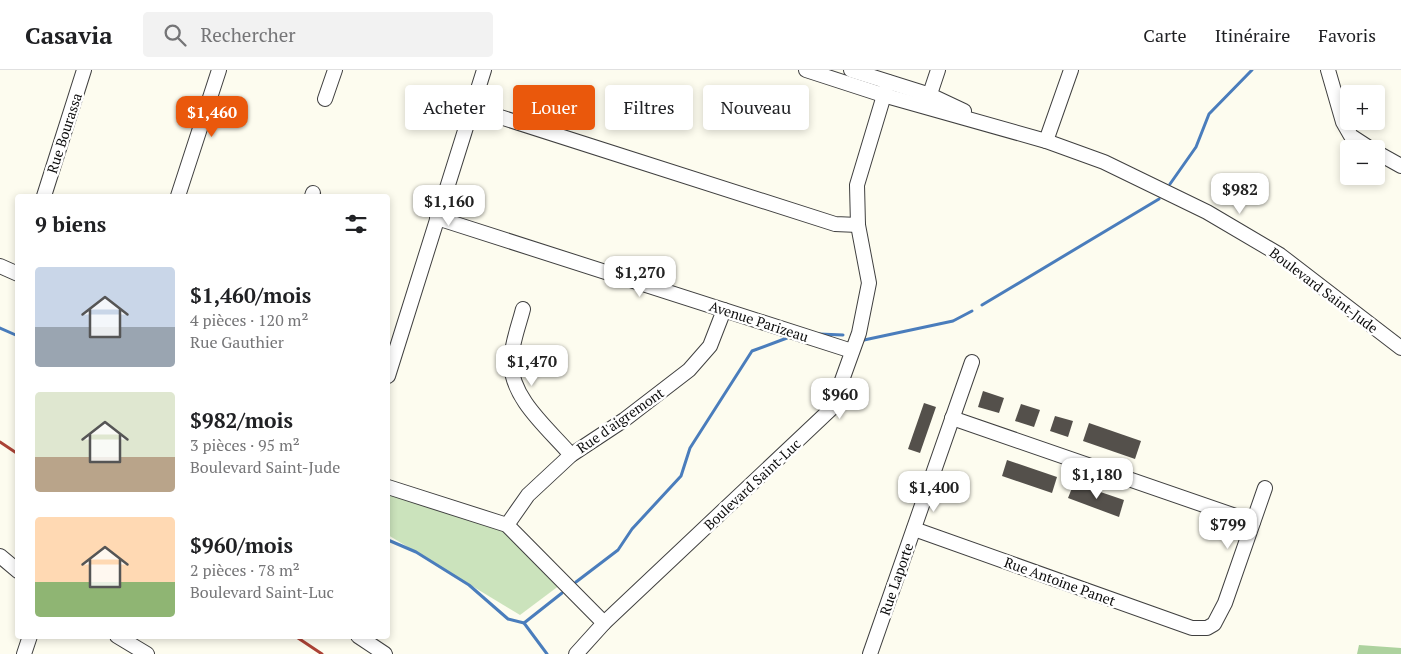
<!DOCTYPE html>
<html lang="fr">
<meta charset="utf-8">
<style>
body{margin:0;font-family:"PT Serif",serif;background:#f2f2f2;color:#202124;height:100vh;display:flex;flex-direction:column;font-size:19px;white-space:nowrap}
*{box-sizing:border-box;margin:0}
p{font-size:16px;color:#757577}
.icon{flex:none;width:28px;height:28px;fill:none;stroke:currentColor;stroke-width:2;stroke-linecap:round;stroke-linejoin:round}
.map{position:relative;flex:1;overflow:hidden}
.side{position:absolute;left:15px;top:124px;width:375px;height:445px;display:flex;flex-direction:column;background:#fff;border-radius:5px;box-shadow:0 2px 8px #0003}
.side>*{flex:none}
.top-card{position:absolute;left:405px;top:15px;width:475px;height:45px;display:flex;gap:10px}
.buttons{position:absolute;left:1340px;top:15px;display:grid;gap:10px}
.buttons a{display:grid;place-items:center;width:45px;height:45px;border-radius:5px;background:#fff;box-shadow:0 2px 8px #0003;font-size:25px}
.price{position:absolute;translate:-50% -42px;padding:0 11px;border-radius:10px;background:#fff;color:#222;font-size:16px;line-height:32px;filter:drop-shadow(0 1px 2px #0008)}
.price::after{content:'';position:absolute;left:50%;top:30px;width:15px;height:11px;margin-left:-8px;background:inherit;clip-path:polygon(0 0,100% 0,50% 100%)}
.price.on{background:#ea580c;color:#fff}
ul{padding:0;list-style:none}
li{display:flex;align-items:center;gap:15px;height:125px;padding:0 20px}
li span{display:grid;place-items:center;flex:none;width:140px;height:100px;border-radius:5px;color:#555}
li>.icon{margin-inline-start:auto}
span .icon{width:60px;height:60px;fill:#fffc;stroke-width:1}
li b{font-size:21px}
h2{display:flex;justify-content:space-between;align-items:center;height:60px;padding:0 20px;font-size:21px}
.pill{padding:0 18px;border-radius:5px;background:#fff;box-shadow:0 2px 8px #0003;font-size:18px;line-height:45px}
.pill.on{background:#ea580c;color:#fff}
header{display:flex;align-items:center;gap:30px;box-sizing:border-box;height:70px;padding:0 25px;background:#fff;border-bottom:1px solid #e0e0e0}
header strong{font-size:24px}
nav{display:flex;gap:28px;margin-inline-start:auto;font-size:18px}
.search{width:350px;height:45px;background:#f2f2f2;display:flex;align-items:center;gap:12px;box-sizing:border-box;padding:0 18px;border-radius:5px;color:#757577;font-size:19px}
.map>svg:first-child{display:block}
.green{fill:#cbe3bc}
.forest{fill:#add29e}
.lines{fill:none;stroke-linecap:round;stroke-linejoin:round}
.stream{stroke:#4a7dbc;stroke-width:3}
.building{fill:#54504b}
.minor-casing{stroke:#404040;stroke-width:16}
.minor{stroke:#fff;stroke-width:14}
.rail{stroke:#ab4336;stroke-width:3}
.labels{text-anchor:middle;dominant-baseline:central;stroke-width:5;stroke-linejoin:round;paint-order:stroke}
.street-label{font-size:14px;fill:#0d0d0d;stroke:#fff}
</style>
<header>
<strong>Casavia</strong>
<div class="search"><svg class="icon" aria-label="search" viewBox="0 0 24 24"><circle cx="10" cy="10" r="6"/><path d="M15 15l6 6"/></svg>Rechercher</div>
<nav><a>Carte</a><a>Itinéraire</a><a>Favoris</a></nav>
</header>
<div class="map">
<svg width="1401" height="584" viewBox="0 0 1401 584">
<rect width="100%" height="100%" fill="#fdfcef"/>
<path class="green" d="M388 423 507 455 564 512 520 545 388 465Z"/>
<path class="forest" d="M1359 575 1401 578V584H1357Z"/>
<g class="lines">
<g class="stream">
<path d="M1170 114 1196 77 1209 44 1252 0"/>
<path d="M982 235 1159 129"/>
<path d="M0 258 18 266"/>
<path d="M819 264 843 265"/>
<path d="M864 270 953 251 972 241"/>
<path d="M388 470 416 482 469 515 508 549 524 553 547 584"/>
<path d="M576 512 618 480 632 459 681 406 690 378 752 281 787 268"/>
<path d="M524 553 562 523"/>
</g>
</g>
<g class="building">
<path d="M983 321 1004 328 999 343 978 337Z"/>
<path d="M924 333 936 337 920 383 908 379Z"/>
<path d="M1021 334 1040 340 1034 357 1015 351Z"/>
<path d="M1055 346 1073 351 1068 367 1050 361Z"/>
<path d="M1089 353 1141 371 1135 389 1083 371Z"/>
<path d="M1007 390 1057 407 1052 423 1002 406Z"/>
<path d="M1074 413 1124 430 1119 447 1068 428Z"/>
</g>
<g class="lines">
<g class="minor-casing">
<g id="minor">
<path d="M806 0 883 25 1046 71 1104 92 1207 142 1280 185 1401 278"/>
<path d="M851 0 930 25 964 41"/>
<path d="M1328 0 1343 52 1351 66 1371 79"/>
<path d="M325 29 335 0"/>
<path d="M927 33 938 0"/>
<path d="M472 38 835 154 858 155"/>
<path d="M1046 71 1071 0"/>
<path d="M1376 82 1401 96"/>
<path d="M44 126 84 0"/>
<path d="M178 126 219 0"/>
<path d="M312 126 313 123"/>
<path d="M437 148 852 281"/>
<path d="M0 196 18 204"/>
<path d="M523 239C519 255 511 275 511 292 511 329 549 359 571 385"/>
<path d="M388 306 484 0"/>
<path d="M952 348 1253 452"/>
<path d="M388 417 507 455 604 553"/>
<path d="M507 455 528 425 571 385 624 350 689 300 710 276 724 240"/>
<path d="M914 459 1192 558H1207L1214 554 1225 533 1265 418"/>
<path d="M0 486 18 501"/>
<path d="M117 566 147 584"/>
<path d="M358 566 385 584"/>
<path d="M24 584 30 566"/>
<path d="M576 584 604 553 832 338 859 263 869 213 858 155 857 115 888 12"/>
<path d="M870 584 972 292"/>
</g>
</g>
<use href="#minor" class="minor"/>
<g class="rail">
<path d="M0 372 18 384"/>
<path d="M295 566 322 584"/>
</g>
</g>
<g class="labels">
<g class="street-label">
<text transform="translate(64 63) rotate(-72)">Rue Bourassa</text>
<text transform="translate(1324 220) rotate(37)">Boulevard Saint-Jude</text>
<text transform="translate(759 251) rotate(18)">Avenue Parizeau</text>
<text transform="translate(620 350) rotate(-35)">Rue d'aigremont</text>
<text transform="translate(752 414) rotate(-43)">Boulevard Saint-Luc</text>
<text transform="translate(896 509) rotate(-71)">Rue Laporte</text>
<text transform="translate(1060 511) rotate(20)">Rue Antoine Panet</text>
</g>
</g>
</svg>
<div class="buttons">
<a>+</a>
<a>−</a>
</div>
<b class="price on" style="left:212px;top:68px">$1,460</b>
<b class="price" style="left:1240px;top:145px">$982</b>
<b class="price" style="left:449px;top:157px">$1,160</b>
<b class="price" style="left:640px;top:228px">$1,270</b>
<b class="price" style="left:532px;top:317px">$1,470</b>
<b class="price" style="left:840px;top:350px">$960</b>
<b class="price" style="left:1097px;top:430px">$1,180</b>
<b class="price" style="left:934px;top:443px">$1,400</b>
<b class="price" style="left:1228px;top:480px">$799</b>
<div class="top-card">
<a class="pill">Acheter</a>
<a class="pill on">Louer</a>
<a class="pill">Filtres</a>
<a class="pill">Nouveau</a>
</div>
<section class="side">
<h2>9 biens<svg class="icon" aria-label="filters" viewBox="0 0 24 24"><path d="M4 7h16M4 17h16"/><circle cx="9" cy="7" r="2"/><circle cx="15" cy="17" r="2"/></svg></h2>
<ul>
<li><span style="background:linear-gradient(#c9d6e8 60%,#9aa5b1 0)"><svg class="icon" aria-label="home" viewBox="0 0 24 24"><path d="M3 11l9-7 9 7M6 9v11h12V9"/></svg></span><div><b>$1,460/mois</b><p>4 pièces · 120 m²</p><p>Rue Gauthier</p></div></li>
<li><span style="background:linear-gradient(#dfe7d0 65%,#b9a48a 0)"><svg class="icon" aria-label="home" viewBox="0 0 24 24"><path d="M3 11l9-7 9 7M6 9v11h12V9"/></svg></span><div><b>$982/mois</b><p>3 pièces · 95 m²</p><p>Boulevard Saint-Jude</p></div></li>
<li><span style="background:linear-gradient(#ffd9b3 65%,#8fb573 0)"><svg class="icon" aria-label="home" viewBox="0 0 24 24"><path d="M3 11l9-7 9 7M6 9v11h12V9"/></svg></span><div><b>$960/mois</b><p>2 pièces · 78 m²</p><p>Boulevard Saint-Luc</p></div></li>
</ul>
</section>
</div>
